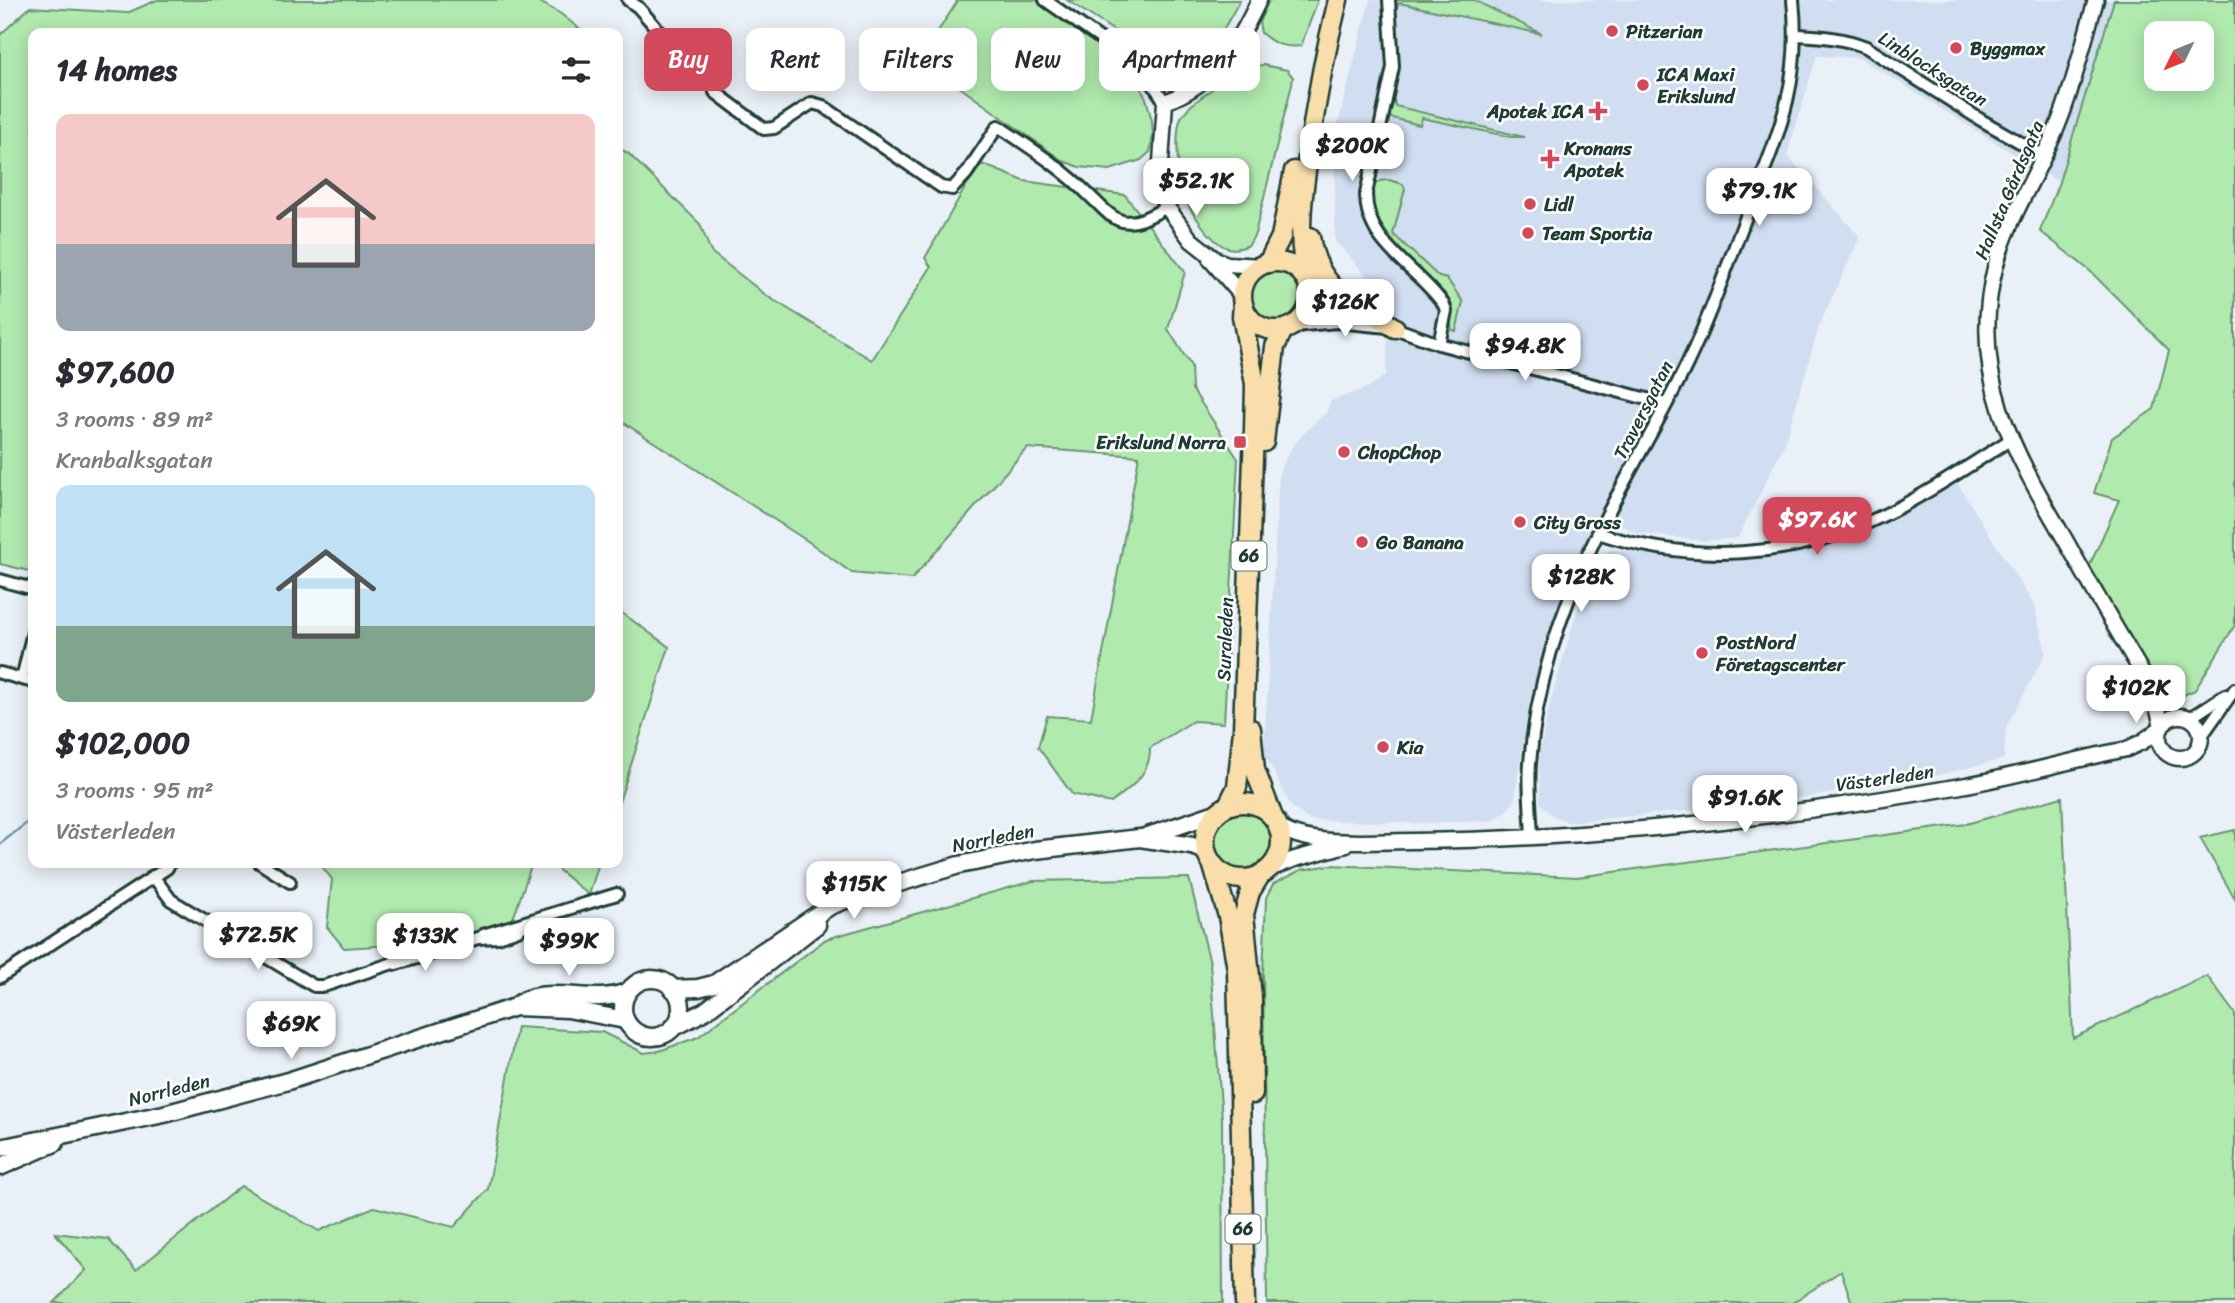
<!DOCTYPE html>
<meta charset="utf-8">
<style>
body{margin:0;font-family:Sriracha,sans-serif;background:#f2f2f3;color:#2b2b33;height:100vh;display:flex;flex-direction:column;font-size:26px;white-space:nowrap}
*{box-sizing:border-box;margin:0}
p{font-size:23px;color:#7c7c81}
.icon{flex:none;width:38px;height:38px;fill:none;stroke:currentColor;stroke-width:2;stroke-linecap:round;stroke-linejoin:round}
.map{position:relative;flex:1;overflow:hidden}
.panel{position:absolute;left:28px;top:28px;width:595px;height:840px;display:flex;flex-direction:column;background:#fff;border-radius:14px;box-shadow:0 4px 18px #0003}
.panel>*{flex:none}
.hud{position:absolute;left:644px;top:28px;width:665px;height:63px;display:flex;gap:14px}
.needle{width:46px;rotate:227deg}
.controls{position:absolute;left:2144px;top:21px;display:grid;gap:14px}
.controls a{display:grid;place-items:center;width:70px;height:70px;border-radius:14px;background:#fff;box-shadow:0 4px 18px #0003;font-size:35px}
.price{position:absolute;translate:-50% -60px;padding:0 16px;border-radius:14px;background:#fff;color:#222;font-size:23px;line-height:46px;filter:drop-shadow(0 2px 4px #0008)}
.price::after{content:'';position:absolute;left:50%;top:42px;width:21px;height:16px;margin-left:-10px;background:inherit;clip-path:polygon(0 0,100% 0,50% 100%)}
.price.selected{background:#d1495b;color:#fff}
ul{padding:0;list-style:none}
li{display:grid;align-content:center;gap:14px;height:371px;padding:0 28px}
li span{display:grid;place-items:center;height:217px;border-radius:14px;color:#555}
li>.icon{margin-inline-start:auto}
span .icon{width:126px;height:126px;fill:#fffc;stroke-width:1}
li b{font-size:30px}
h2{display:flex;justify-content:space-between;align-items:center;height:84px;padding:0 28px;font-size:30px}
.chip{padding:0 24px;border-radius:14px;background:#fff;box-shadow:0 4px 18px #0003;font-size:24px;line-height:63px}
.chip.selected{background:#d1495b;color:#fff}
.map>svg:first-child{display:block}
.built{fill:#d1ddf0}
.green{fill:#b1eaae;stroke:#689471;stroke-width:2;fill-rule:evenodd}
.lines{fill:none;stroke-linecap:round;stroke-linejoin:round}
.stream{stroke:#6995aa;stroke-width:2.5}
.minor-casing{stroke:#1f3d34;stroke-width:16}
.tertiary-casing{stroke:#1f3d34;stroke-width:19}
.secondary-casing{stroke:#1f3d34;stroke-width:21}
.primary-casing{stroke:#1f3d34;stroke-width:23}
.minor{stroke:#fff;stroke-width:10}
.tertiary{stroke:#fff;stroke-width:14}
.secondary{stroke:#fff;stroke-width:16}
.primary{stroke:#f9deab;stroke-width:18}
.poi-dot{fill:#d1495b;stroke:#fff;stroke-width:2.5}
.labels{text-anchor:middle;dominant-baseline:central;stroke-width:5;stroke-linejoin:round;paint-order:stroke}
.shield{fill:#fff;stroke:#627771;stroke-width:2}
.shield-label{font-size:18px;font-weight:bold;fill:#1f3d34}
.poi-label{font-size:19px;font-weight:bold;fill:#1f3d34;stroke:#fff;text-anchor:start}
.street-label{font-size:19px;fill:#1f3d34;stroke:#fff}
</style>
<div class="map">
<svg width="2235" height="1303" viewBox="0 0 2235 1303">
<rect width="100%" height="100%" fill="#eaf0f8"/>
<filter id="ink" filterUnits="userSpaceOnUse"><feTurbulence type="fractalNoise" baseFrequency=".0143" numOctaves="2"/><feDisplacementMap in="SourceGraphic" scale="14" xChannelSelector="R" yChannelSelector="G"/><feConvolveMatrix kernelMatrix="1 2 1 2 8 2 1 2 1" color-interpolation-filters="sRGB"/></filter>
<g filter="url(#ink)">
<g class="built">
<path d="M1370 0H2114L2059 182 1860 58 1817 56 1787 155 1860 237 1819 326 1785 443 1738 538 1705 541 1637 533 1603 516 1559 604 1530 699 1514 802 1504 813 1491 821 1420 823 1309 820 1291 806 1264 753 1279 472 1291 448 1304 433 1326 413 1331 401 1367 388 1386 375 1389 312 1375 285 1335 241V134Z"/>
<path d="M1956 481 2034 605 2046 653 2006 727 2004 759 1917 780 1768 803 1568 822 1553 816 1540 803 1539 758 1550 702 1581 598 1602 555 1611 550H1620L1669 556 1754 558 1804 550 1850 537 1892 519Z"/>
</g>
<g class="green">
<path d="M157 0H536L561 14 581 30 582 33H33V572L0 564V35L30 7 127 13Z"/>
<path d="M956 0H1037L1107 50 1131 71 1146 98 1152 121 1153 136 1150 152 1141 160 1110 170 1079 167 1063 161 920 59 957 2Z"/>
<path d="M1067 0H1240C1224 28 1208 64 1175 76L1162 69 1125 38Z"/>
<path d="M1269 0H1318L1301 46C1283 48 1274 44 1261 33L1259 22Z"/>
<path d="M1393 0H1474L1542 34 1399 3 1396 10Z"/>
<path d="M2114 0H2235V625L2195 690 2182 696 2155 683 2089 567 2119 500 2094 493 2112 438 2154 409 2169 350 2090 271 2040 231 2059 182ZM2156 33H2202V79H2156Z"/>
<path d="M1263 65 1287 70 1293 77 1292 84 1255 234 1249 245C1242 248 1236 250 1228 248 1212 244 1186 206 1182 190 1178 174 1175 137 1180 120 1185 107 1205 95 1215 87 1232 75 1242 67 1263 65Z"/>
<path d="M1394 100 1395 106 1524 137H1511L1422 118 1420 125 1392 118 1389 116Z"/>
<path d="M618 148 628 153 700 224 711 252 767 296 872 360 931 267 925 258 966 186 982 164 1024 181 1125 195 1185 272 1168 329 1191 366 1192 389 1238 459 1224 723 1193 721 1150 748C1151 774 1130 788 1111 803L1072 794 1038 747 1047 716 1091 719 1139 456 1027 448 912 579 852 573 809 542 618 419Z"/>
<path d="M1389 180 1403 184 1405 189 1393 234 1439 277 1447 279 1463 302 1456 331 1452 330C1449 319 1452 308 1447 296 1426 272 1364 226 1373 190 1375 181 1381 180 1389 180Z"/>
<circle cx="1276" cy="296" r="25"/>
<path d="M618 610 669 647 618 805Z"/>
<path d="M2062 797 2073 1038 2207 976 2235 1014V1303H1852L1841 1271 1792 1303H1267L1263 975 1266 898 1273 884 1301 870 1331 865 1577 877 1966 824Z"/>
<circle cx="1243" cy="841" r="29"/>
<path d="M2235 830V899L2200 838Z"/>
<path d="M319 863H532L511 925 461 941 344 948 327 927 332 879Z"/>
<path d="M550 863H599L589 895Z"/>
<path d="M1189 878 1210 963 1222 1118 1223 1303H54L86 1270 55 1233 108 1239 136 1270 241 1186 319 1231 374 1207 454 1227 488 1189 517 1027 602 1032 644 1053 659 1051 698 1037 826 939 1033 881Z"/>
</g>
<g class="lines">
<path class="stream" d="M0 844 33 818"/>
<g class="minor-casing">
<g id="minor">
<path d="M628 0 638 7 659 31 718 71 715 92 764 129 774 128 812 103 823 106 941 187 952 189 966 174 998 126C1031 148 1064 169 1092 198 1101 206 1110 218 1122 221 1138 225 1153 214 1167 207"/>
<path d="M1045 0 1132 61 1150 80 1165 102"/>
<path d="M1389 0 1393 67 1366 194C1366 246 1418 267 1444 305L1446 311 1439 344"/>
<path d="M1796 35C1821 36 1843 38 1866 47L1981 120 2044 156"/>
<path d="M1310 291 1341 309 1365 316"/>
<path d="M1293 326 1337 322 1388 327"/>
<path d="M1389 326 1439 344 1666 404"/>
<path d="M1598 533C1691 564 1794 559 1882 516 1926 495 1968 466 2010 440"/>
<path d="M0 580 33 589"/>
<path d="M0 673 33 682"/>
<path d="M22 679 33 632"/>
<path d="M2190 718 2225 695"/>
<path d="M2201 737 2235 689"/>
<path d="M1532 837C1531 813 1528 787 1530 763 1536 685 1562 606 1597 535 1625 477 1660 421 1688 362 1711 314 1728 264 1747 214 1777 137 1802 86 1793 0"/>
<path d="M260 863 290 882"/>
<path d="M153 876 171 900 314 986H324L390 964 420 949 449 947 478 938 498 937 518 930 531 921"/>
<path d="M483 935 617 894"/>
<path d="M396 964 441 951"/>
<path d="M0 977 167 868 170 863"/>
</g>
</g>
<g class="tertiary-casing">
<g id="tertiary">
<path d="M1259 0C1237 47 1216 83 1165 102L1159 192 1167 207 1191 240 1215 259 1227 264 1261 266"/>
<path d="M2096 0C2083 42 2074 87 2057 127 2038 174 2007 219 1995 268 1968 376 2015 454 2067 543 2092 588 2118 632 2144 676L2154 695 2162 726"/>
<path d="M1210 259 1242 296"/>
<circle cx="2180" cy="737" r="21"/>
<path d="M1277 825C1304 848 1376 841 1412 841 1595 839 1780 818 1961 786 2017 776 2071 760 2127 749L2142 742 2161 728"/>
<path d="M1267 870 1295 859 1346 845"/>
</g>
</g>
<g class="secondary-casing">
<g id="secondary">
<path d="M1145 837 1216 813"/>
<circle cx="652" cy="1008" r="29"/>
<path d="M673 989 698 988 714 984 830 906 859 895 959 865 1035 850 1140 838 1192 846 1201 849 1208 855"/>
<path d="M515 1007C535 987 574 998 600 997 609 997 618 995 627 992"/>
<path d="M671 1029 705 1011 817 925"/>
<path d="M0 1148 164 1114 288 1081 515 1007 568 1009 625 1020"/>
<path d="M0 1167 55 1143"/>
</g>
</g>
<g class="primary-casing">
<g id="primary">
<path d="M1310 237C1319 293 1352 300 1395 328"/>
<circle cx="1276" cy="296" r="34"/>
<path d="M1268 263 1281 237 1294 171"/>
<path d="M1308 283C1295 236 1303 191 1310 144 1317 95 1326 48 1338 0"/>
<path d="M1264 442 1275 347 1283 330"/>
<path d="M1251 729 1255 770 1273 817"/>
<circle cx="1243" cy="841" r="38"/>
<path d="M1228 805 1237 787 1243 730 1254 431 1255 384 1242 316 1243 305"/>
<path d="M1212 863 1228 916 1237 969 1245 1303"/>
<path d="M1253 1094 1252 998 1244 914 1250 892 1261 874"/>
</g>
</g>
<use href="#minor" class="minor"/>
<use href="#tertiary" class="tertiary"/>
<use href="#secondary" class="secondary"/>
<use href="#primary" class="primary"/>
</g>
</g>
<g class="poi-dot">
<circle cx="1612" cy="31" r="7"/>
<circle cx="1956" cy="48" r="7"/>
<circle cx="1643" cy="85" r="7"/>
<path d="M1594.5 100.5h7v7h7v7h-7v7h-7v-7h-7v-7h7z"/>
<path d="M1546.5 148.5h7v7h7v7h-7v7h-7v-7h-7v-7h7z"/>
<circle cx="1530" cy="204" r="7"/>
<circle cx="1528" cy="233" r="7"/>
<rect x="1233" y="435" width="14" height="14" rx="3.5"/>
<circle cx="1344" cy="452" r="7"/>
<circle cx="1520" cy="522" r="7"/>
<circle cx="1362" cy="542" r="7"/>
<circle cx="1702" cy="653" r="7"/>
<circle cx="1383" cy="747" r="7"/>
</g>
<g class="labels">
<g class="shield">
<rect x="1231.5" y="541.5" width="35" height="29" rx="5"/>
<rect x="1225.5" y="1214.5" width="35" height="29" rx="5"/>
</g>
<g class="shield-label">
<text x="1249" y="556">66</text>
<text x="1243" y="1229">66</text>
</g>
<g class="poi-label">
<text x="1626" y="31">Pitzerian</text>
<text x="1970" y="48">Byggmax</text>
<text x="1657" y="74">ICA Maxi<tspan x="1657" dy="22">Erikslund</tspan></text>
<text x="1584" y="111" text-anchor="end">Apotek ICA</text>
<text x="1564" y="148">Kronans<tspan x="1564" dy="22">Apotek</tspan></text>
<text x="1544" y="204">Lidl</text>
<text x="1542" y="233">Team Sportia</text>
<text x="1226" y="442" text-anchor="end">Erikslund Norra</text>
<text x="1358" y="452">ChopChop</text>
<text x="1534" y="522">City Gross</text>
<text x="1376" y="542">Go Banana</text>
<text x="1716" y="642">PostNord<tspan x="1716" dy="22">Företagscenter</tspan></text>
<text x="1397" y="747">Kia</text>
</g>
<g class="street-label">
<text transform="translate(1933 69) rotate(32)">Linblocksgatan</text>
<text transform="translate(2009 190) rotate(-67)">Hallsta Gårdsgata</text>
<text transform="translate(1643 410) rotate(-63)">Traversgatan</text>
<text transform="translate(1225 639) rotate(-88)">Suraleden</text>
<text transform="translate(1885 778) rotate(-8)">Västerleden</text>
<text transform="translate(993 838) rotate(-11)">Norrleden</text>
<text transform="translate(169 1090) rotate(-14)">Norrleden</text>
</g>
</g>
</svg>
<div class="controls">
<a><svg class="needle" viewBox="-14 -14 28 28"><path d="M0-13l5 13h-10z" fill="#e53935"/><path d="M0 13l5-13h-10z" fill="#7c7c81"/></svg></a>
</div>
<b class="price" style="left:1352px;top:183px">$200K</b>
<b class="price" style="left:1196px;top:218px">$52.1K</b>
<b class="price" style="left:1759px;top:228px">$79.1K</b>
<b class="price" style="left:1345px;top:339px">$126K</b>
<b class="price" style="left:1525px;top:383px">$94.8K</b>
<b class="price selected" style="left:1817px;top:557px">$97.6K</b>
<b class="price" style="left:1581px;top:614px">$128K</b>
<b class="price" style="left:2136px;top:725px">$102K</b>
<b class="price" style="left:1745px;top:835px">$91.6K</b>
<b class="price" style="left:854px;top:921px">$115K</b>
<b class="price" style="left:258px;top:972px">$72.5K</b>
<b class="price" style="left:425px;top:973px">$133K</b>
<b class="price" style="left:569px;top:978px">$99K</b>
<b class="price" style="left:291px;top:1061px">$69K</b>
<div class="hud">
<a class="chip selected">Buy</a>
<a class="chip">Rent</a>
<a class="chip">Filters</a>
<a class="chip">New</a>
<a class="chip">Apartment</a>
</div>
<section class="panel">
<h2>14 homes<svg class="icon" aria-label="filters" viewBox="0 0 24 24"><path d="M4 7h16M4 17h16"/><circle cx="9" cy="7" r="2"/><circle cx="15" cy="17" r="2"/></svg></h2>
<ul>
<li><span style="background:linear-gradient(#f6c9c9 60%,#9aa5b1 0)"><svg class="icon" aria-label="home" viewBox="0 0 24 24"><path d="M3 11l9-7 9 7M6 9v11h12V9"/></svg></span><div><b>$97,600</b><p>3 rooms · 89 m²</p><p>Kranbalksgatan</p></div></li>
<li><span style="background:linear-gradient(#bfe0f5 65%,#7fa58c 0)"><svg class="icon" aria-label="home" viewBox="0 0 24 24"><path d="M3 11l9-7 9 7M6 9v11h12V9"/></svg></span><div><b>$102,000</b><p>3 rooms · 95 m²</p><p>Västerleden</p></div></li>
</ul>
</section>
</div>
